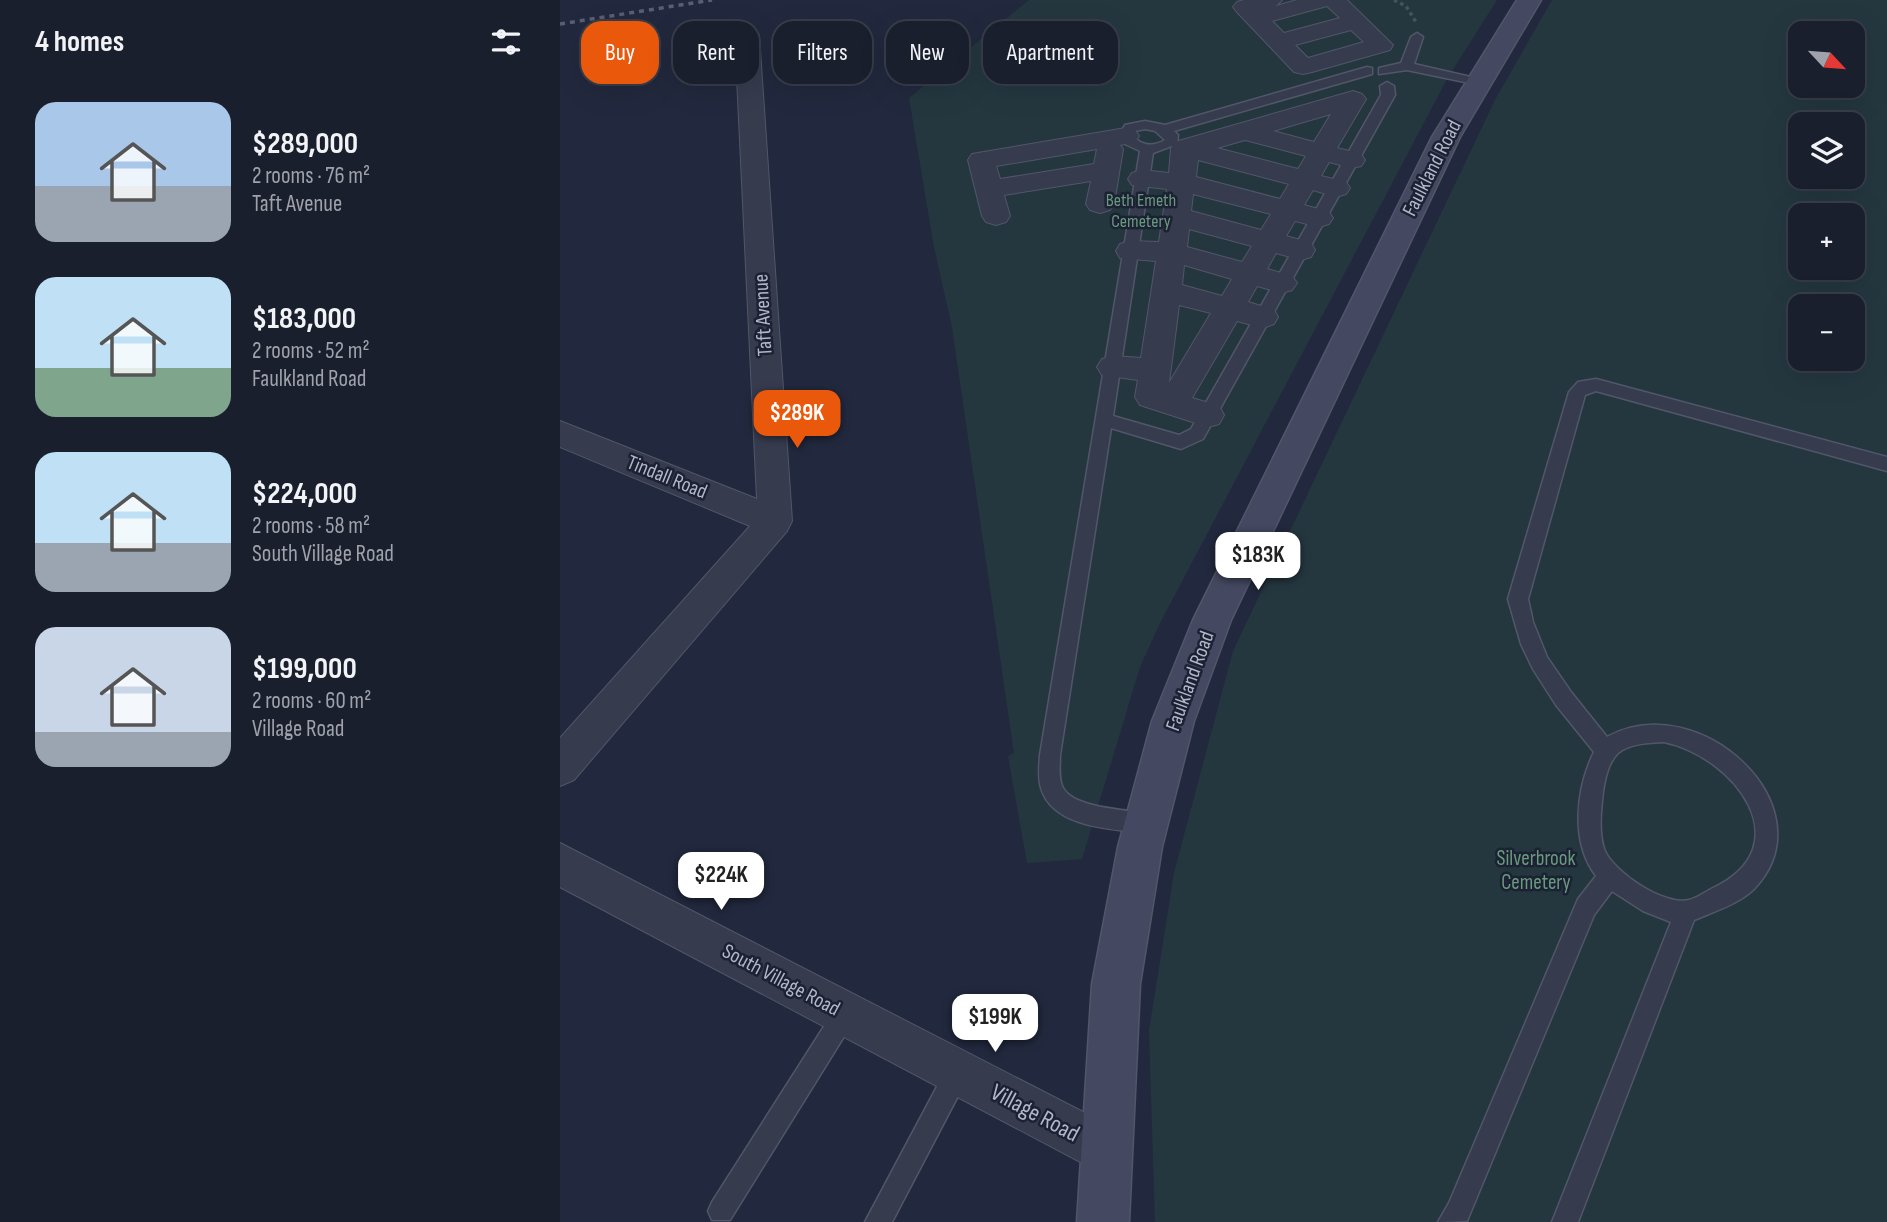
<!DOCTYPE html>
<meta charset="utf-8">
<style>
body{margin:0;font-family:"Sofia Sans Condensed",sans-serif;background:#232736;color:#f1f3f6;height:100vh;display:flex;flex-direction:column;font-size:26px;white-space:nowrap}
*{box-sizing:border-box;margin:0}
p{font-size:23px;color:#9fa2aa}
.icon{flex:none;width:38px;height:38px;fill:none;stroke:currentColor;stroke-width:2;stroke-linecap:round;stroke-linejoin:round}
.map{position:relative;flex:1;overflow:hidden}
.side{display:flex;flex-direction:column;background:#1a1f2e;width:560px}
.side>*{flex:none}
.hud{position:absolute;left:21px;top:21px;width:665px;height:63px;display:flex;gap:14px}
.needle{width:46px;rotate:116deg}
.fabs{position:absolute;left:1228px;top:21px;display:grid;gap:14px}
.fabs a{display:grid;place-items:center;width:77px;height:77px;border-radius:14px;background:#1a1f2e;box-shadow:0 7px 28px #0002,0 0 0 2px #383d4a;font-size:35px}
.price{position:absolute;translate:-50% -60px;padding:0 16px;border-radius:14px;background:#fff;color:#222;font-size:23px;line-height:46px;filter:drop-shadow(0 2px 4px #0008)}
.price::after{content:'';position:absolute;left:50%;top:42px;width:21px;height:16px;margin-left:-10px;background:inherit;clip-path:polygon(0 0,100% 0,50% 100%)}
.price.current{background:#ea580c;color:#fff}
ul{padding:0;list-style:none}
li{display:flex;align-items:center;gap:21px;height:175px;padding:0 35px}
li span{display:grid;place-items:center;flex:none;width:196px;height:140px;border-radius:21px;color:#555}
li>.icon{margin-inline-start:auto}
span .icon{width:84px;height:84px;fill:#fffc;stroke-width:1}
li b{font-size:30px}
h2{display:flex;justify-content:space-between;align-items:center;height:84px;padding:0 35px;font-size:30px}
.chip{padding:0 24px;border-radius:21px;background:#1a1f2e;box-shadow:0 7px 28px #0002,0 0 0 2px #383d4a;font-size:24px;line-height:63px}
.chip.current{background:#ea580c;color:#fff}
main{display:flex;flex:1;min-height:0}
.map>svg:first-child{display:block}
.green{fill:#24373f;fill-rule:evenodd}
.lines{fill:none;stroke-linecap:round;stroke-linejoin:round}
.lane-casing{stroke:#515669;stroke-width:3}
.street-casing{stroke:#515669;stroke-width:2}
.secondary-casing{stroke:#515669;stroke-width:3}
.path{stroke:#42545c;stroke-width:3.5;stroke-dasharray:3.5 3.5;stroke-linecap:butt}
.lane{fill:#363b4e;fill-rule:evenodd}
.street{fill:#363b4e;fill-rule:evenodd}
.secondary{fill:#444961;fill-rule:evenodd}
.rail{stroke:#585e75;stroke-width:3.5;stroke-dasharray:5 5;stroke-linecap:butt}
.labels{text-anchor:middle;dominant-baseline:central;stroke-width:5;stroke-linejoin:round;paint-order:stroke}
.far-park-label{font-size:18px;fill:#689b7e;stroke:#1c2133}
.street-label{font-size:21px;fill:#b2b6c9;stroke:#1c2133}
.park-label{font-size:21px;fill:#689b7e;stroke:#1c2133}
.near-street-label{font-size:24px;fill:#b2b6c9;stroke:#1c2133}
</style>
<main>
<section class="side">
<h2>4 homes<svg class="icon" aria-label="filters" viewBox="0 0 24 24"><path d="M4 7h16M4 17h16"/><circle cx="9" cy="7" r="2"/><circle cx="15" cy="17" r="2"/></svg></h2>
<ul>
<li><span style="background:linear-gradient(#a9c7e8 60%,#9aa5b1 0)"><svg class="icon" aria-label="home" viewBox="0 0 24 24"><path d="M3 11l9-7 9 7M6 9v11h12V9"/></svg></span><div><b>$289,000</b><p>2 rooms · 76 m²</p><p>Taft Avenue</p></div></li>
<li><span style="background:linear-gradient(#bfe0f5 65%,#7fa58c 0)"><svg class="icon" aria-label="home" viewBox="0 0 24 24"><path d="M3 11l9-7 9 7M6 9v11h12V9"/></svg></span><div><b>$183,000</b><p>2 rooms · 52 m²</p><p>Faulkland Road</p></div></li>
<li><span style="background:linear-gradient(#bfe0f5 65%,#9aa5b1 0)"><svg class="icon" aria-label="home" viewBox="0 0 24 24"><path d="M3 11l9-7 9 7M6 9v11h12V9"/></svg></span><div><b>$224,000</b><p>2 rooms · 58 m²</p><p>South Village Road</p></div></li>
<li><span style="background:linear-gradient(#c9d6e8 75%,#9aa5b1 0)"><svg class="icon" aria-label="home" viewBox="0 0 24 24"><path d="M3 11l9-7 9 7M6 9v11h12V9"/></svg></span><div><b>$199,000</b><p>2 rooms · 60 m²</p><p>Village Road</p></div></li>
</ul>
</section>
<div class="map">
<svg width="1327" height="1222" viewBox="0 0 1327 1222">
<rect width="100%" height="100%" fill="#22293e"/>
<g class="green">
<path d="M469 0H937L887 79 600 623 580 667 522 859 467 863 448 756 454 753 392 327 374 247 349 98Z"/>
<path d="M992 0H1327V1222H595L589 1031 614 873 673 651 935 100ZM1241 33H1293V86H1241ZM1241 124H1293V177H1241ZM1241 215H1293V268H1241ZM1241 306H1293V359H1241Z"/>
</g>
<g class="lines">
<g class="lane-casing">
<g id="lane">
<path d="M857 33 863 37 854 64 924 80V86L847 70 819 74V68L841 63 851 37Z"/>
<path d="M807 67 812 68V74L614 131 618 135 617 144 593 153 553 416 619 435 631 429 821 95 820 86 827 82 834 86 835 95 643 439 621 449 551 428 500 755C500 765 498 779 503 788 514 808 565 810 586 813L594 816 597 823 594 830 586 833C552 829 493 828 481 788 478 778 479 766 480 755L580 151 565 144 559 136 565 125 585 121 605 125ZM585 129 595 131 605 140C593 147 582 146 573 136L575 131Z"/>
<path d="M1036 379 1327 457V471L1036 391 1025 395 968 599 973 622 987 657 1011 692 1047 737C1139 686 1270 807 1195 888 1181 903 1153 912 1134 920L1018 1222H992L1111 922 1083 911 1052 891 1034 915 907 1221 878 1222 889 1203 1018 899 1036 876C1010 842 1016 789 1034 752L996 705 973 669 961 644 948 599 1009 392 1018 382ZM1104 742C1175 757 1242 846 1153 888 1145 892 1137 898 1129 900 1104 906 1055 873 1045 851 1038 834 1041 810 1043 792 1045 779 1048 763 1058 753 1070 743 1089 743 1104 742Z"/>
<path d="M285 1002 293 1006 297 1014 293 1022 170 1220H152L148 1211 152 1202 277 1006Z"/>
<path d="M398 1061 407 1064 410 1073 332 1222H305L389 1064Z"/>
</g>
</g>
<g class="street-casing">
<g id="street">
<path d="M684 0H722L716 6 737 0H787L833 45 830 50 752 72 743 74 734 72 677 12 673 7 677 2ZM767 6 780 18 724 33 712 21ZM791 30 804 42 748 58 735 45Z"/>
<path d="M187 28 195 30 199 35 232 521 227 531 14 780 0 786V738L190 526 0 447V421L197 499 175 35 179 30Z"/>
<path d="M793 91 802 94 806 99 777 148 801 154 805 160 801 166 792 168 769 162 761 176 786 182 790 188 786 194 776 197 753 190 744 205 769 212 773 218 769 224 759 227 735 221 726 236 751 243 755 250 751 257 741 260 716 253 707 269 732 276 737 283 732 290 722 293 697 286 688 302 714 310 718 317 714 324 703 328 677 321 632 398 659 406 664 415 659 424 648 427 580 405 575 397 578 380 542 375 537 367 542 359 553 356 581 358 596 261 560 258 556 251 560 244 570 241 599 242 607 189 572 185 568 179 572 173 582 170 609 173 611 148 615 142ZM771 114 754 142 713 131ZM685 140 746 156 738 169 657 148ZM638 160 729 184 720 199 636 177ZM633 194 711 214 701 230 631 211ZM629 229 692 246 682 262 627 247ZM624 265 672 279 662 296 622 285ZM619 305 651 313 609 383Z"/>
<path d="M566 128 575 130 579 136 575 142 560 145 563 149 554 204 550 210 540 213 530 210 526 204 531 181 444 195 450 216 446 222 436 225 426 222 422 216 408 160 412 154ZM537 149 534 164 440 179 436 166Z"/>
<path d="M0 843 562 1132 569 1149 562 1166 545 1173 528 1166 0 887Z"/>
</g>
</g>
<g class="secondary-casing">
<path id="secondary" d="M957 0H981L900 137 671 620 634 721 602 847 580 984 569 1222H517L532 984 558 847 592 721 633 620 872 137Z"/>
</g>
<path class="path" d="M834 0 846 6 856 22"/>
<use href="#lane" class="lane"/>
<use href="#street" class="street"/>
<use href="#secondary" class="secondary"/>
<path class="rail" d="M0 24 152 0"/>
</g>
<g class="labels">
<g class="far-park-label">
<text x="581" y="200">Beth Emeth<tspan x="581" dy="21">Cemetery</tspan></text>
</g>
<g class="street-label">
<text transform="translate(872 168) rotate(-63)">Faulkland Road</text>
<text transform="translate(203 315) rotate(-93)">Taft Avenue</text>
<text transform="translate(107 477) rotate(22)">Tindall Road</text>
<text transform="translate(630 681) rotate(-70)">Faulkland Road</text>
<text transform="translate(221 980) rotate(28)">South Village Road</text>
</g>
<g class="park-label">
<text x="976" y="858">Silverbrook<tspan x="976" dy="24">Cemetery</tspan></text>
</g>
<g class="near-street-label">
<text transform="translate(475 1113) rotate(28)">Village Road</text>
</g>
</g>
</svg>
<div class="fabs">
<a><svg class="needle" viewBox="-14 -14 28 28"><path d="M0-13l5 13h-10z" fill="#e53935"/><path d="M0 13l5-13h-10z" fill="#9fa2aa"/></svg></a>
<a><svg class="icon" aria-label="layers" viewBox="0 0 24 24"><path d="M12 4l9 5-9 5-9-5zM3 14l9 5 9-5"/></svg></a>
<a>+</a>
<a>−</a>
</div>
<b class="price current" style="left:237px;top:450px">$289K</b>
<b class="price" style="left:698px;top:592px">$183K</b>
<b class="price" style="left:161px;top:912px">$224K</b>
<b class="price" style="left:435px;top:1054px">$199K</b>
<div class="hud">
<a class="chip current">Buy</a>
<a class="chip">Rent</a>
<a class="chip">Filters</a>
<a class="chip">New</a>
<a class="chip">Apartment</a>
</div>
</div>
</main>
